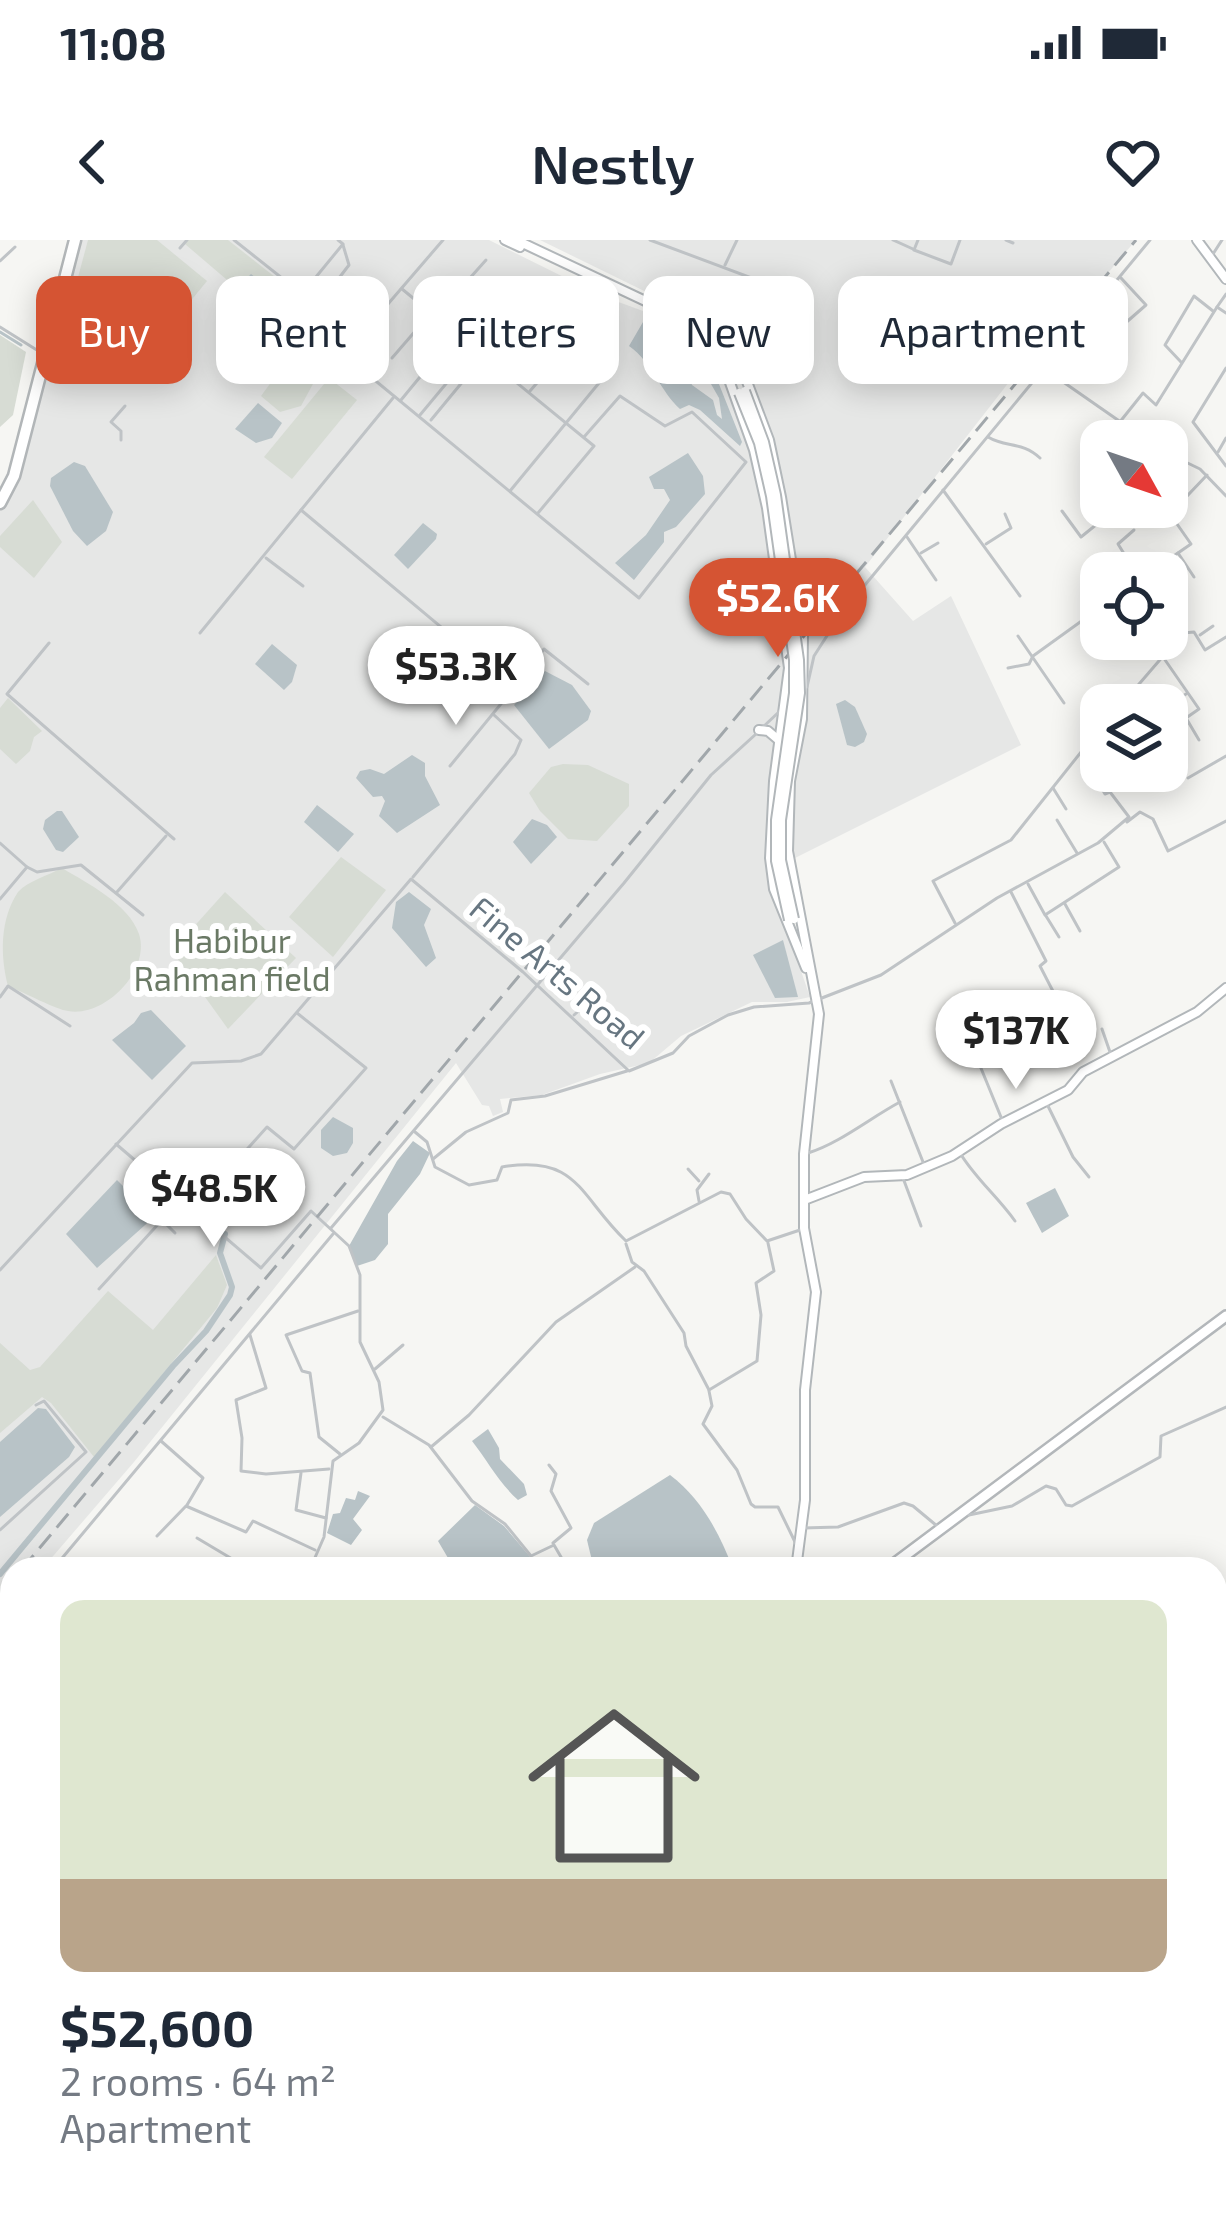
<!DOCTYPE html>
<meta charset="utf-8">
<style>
body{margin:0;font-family:"Exo 2",sans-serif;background:#f2f2f3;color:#1f2937;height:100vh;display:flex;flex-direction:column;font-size:45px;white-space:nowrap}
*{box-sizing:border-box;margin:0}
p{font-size:39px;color:#747a83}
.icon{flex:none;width:66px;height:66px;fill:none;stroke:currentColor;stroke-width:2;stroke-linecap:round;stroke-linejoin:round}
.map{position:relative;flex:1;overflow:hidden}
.side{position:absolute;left:0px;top:1317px;width:1227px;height:663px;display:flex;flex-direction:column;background:#fff;border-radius:36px 36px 0 0;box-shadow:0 6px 30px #0003}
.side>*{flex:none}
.banner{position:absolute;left:36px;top:36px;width:1155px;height:108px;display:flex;gap:24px}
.needle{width:78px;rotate:130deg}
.buttons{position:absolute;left:1080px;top:180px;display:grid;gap:24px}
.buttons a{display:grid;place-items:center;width:108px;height:108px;border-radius:24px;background:#fff;box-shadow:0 6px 30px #0003;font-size:60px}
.price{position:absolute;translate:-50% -102px;padding:0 27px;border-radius:42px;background:#fff;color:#222;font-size:39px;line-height:78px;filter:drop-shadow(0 3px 6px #0008)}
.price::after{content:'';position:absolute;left:50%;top:72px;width:36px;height:27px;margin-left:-18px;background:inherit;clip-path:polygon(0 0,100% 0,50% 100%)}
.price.selected{background:#d55433;color:#fff}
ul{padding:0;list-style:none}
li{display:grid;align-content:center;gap:24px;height:636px;padding:0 60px}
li+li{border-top:3px solid #e0e1e3}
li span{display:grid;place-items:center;height:372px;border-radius:24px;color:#555}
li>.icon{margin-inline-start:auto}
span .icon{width:216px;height:216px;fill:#fffc;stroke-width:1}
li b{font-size:51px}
.tag{padding:0 42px;border-radius:24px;background:#fff;box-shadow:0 6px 30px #0003;font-size:42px;line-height:108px}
.tag.selected{background:#d55433;color:#fff}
.status{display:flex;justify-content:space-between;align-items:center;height:84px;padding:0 60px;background:#fff;direction:ltr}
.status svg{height:33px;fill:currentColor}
header{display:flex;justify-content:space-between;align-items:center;height:156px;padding:0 60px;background:#fff;font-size:54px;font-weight:600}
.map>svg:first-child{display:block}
.built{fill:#e6e7e6}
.green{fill:#d7dcd4}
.water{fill:#b8c3c7}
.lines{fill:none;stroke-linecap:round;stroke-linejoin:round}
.stream{stroke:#b8c3c7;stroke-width:3}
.canal{stroke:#b8c3c7;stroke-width:6}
.secondary-casing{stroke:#b2b7ba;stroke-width:12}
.primary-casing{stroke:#b3b7ba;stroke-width:14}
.highway-casing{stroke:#b2b6b8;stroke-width:15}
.street{stroke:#bfc3c6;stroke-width:3}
.secondary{stroke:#fff;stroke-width:8}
.primary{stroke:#fff;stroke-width:9}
.highway{stroke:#fff;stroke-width:10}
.rail{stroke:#a1a7ab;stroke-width:3;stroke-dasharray:18 9;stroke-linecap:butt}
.secondary-bridge-casing{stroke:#b2b7ba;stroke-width:12;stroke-linecap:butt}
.secondary-bridge{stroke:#fff;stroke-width:8}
.labels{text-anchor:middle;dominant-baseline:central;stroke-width:12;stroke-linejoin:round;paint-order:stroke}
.park-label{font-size:33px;fill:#6a7965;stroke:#fff}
.street-label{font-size:33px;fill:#677681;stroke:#fff}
</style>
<div class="status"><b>11:08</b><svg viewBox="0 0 49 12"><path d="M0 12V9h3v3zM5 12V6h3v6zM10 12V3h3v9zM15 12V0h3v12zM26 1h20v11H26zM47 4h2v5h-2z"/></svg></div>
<header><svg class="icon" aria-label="back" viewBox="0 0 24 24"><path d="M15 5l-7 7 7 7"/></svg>Nestly<svg class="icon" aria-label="heart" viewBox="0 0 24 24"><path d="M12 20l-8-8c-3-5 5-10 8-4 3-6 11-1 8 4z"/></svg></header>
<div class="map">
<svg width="1226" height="1978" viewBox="0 0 1226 1978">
<rect width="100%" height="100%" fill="#f6f6f3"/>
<path class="built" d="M78 0H489L602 56 695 90 726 91 540 0H1136L1055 95 1030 115 865 327 913 381 951 356 1021 505 795 618 772 647 810 757 787 762H752L681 796 649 823 600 834 542 855 500 859 503 872 493 876 489 866 482 865 456 823 134 1222 42 1329H12V1364L0 1378V269L11 253Z"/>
<g class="green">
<path d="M88 0H157L207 41 129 136 66 82Z"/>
<path d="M188 0H228L312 66 289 93 185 4Z"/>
<path d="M0 95 26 112 13 175 0 187Z"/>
<path d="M303 108 320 120 314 142 301 166 280 172 261 156 286 122Z"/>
<path d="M329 138 357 160 292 239 264 217Z"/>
<path d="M33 260 62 302 34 338 0 307V296Z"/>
<path d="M8 458 42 491 34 497 30 511 16 524 0 509V468Z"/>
<path d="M563 524 588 525 629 544V566L597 601 568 599 540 571 529 553 551 527Z"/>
<path d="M341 617 386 650 333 717 289 677Z"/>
<path d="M62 628C87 643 129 664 139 694 151 731 104 778 68 771 57 770 23 752 8 746 0 715 0 679 18 652 28 641 49 635 62 628Z"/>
<path d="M225 652 296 718 228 789 172 711Z"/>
<path d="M216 1015 227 1045 217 1068 94 1217 51 1163 42 1157 0 1193V1103L30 1130 40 1127 108 1051 153 1090Z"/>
</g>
<g class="water">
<path d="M251 34 294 69 282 81 240 45Z"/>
<path d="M643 82 676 98 692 145 713 160 717 175 722 179 719 158 707 137 713 129 742 202 740 206 700 170 689 165 680 169C660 151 653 123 629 106Z"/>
<path d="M258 163 282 183 272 198 256 203 235 189Z"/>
<path d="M688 213 703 236 705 254 676 287 664 292V302L634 340 615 323 646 295 670 260 664 249H654L649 237Z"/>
<path d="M74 222 85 226 113 272 106 291 87 306 73 291 50 246 51 238Z"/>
<path d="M423 283 437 294 436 299 408 329 394 315Z"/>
<path d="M418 391 442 411 424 435 399 413Z"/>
<path d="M272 404 297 425 292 442 284 450 255 424Z"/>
<path d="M545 431 572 445 591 471 588 480 549 509 514 465Z"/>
<path d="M845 460 855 467 867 494 864 502 855 507 847 505 836 464Z"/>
<path d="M412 515 425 523V536L440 565 397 593 379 576 385 561 382 556 373 557 356 538 360 531 370 529 384 534Z"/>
<path d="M317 565 354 594 338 612 304 582Z"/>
<path d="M57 571H62L79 597 63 612 56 610 43 589 45 580Z"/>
<path d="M532 579 547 585 557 597 531 624 513 602Z"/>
<path d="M409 652 431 669 424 685 436 718 426 727 392 688 396 662Z"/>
<path d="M783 700 798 757 775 758 753 715Z"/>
<path d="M151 770 186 806 152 840 112 800 134 783 141 773Z"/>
<path d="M333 877 353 888V903L347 913 333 916 321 908V890Z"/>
<path d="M413 901 430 913 420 934 388 974V1004L375 1020 357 1026 349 1006 397 921Z"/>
<path d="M117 940 154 977 97 1028 66 994Z"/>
<path d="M1055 948 1069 976 1042 993 1026 963Z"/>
<path d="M38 1168 46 1169 75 1207 69 1217 0 1277V1202Z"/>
<path d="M488 1189 499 1208 500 1219 524 1244 527 1255 518 1260C499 1243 487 1220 472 1201Z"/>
<path d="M670 1235C701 1258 720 1294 733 1329H594L587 1300 594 1283Z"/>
<path d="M358 1251 370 1256 353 1279 362 1290 351 1305 327 1293 333 1274 340 1273 346 1258 355 1260Z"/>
<path d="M475 1265 504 1286 532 1319 526 1329H456L457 1319 448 1318 438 1301Z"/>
</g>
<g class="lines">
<path class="stream" d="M0 92 21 105"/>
<path class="canal" d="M0 1334 173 1126 206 1091 230 1055 232 1047 220 1013 225 994"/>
<g class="secondary-casing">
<g id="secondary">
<path d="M505 0 520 7"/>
<path d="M516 0 692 83 723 106 746 139 769 200 781 257 803 395 802 479 790 541 788 611 819 774 804 914V988L816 1052 805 1150V1260L796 1329"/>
<path d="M1197 0 1226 39"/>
<path d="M680 83 696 92 723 123 754 210 767 268 789 428 774 541 770 618 774 649 806 728"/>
<path d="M759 490 768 491 781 502"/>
<path d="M807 959 864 937 907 935 952 916 1001 884 1068 850 1083 832 1197 772 1226 748"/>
<path d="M938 1968 943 1978"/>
</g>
</g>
<g class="primary-casing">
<g id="primary">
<path d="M887 1329 1226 1076"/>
<path d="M0 1840 12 1833"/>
</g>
</g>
<g class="highway-casing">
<path id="highway" d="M0 263 14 236 75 0"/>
</g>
<g class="street">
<path d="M234 0 302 54 343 4 338 0"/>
<path d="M650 0 781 49"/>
<path d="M893 0 913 9"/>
<path d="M918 0 914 10 951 24 960 0"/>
<path d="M1006 0 1013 3"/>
<path d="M180 8 187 0"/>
<path d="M1213 14 1222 0"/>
<path d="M0 21 15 7"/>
<path d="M725 25 737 0"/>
<path d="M402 49 594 206 538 273"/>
<path d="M1226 54 1217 67 1226 73"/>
<path d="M304 55 331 79 315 90"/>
<path d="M326 55 349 25 343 5"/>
<path d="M437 75 486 20"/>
<path d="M0 87 40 112"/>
<path d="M291 102 311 93 326 100 639 358 746 222 692 172 665 186 620 156 584 197"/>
<path d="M345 114 443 0"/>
<path d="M1090 114 1146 65 1121 38"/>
<path d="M392 118 430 74"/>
<path d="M1181 122 1165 105 1194 56 1213 71"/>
<path d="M1226 128 1193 182 1226 226"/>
<path d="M1046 130 1148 201"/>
<path d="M530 151 567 108"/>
<path d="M401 160 499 41"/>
<path d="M420 175 525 49"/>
<path d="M431 180 483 117"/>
<path d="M1119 183 1143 153 1156 165 1217 67"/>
<path d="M988 197C1006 208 1022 201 1040 218"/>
<path d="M121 200V191L111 182 125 166"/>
<path d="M1218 212 1226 198"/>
<path d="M1167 213 1200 229 1226 256"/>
<path d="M1167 237 1181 223"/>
<path d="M943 250 1020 356"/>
<path d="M510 251 608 132"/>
<path d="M301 270 514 448 450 526"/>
<path d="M1062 271 1081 297 1118 267"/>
<path d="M1134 290 1118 304 1136 333"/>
<path d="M907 297 936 340"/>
<path d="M986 304 1011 288 1005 274"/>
<path d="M921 313 938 303"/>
<path d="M1178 313 1194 337"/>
<path d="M266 318 303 346"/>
<path d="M1149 333 1191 304 1170 274 1207 235"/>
<path d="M200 393 393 158"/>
<path d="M1183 393 1194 392 1205 410 1226 397"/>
<path d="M1200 395 1213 386"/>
<path d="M1018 396 1064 463"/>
<path d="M49 403 7 454 174 599"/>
<path d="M1163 417 1199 469 1186 478 1199 500"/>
<path d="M1008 428 1029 424 1033 416 1101 367"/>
<path d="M515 447 544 409 588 444"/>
<path d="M807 447 814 416 841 374 1150 0"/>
<path d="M1121 465 1183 393 1167 373"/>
<path d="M1167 466 1186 454"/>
<path d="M763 487 782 469"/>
<path d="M1167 491 1184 479"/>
<path d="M1188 538 1226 516"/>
<path d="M1053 548 1066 569"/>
<path d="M1057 580 1077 613"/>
<path d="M1127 582 1140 572 1153 579 1168 611 1226 581"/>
<path d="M0 603 27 627 0 659"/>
<path d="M27 627 37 632 81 625 143 675"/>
<path d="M413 637 515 514 521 500 494 475"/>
<path d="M1028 644 1045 675 1119 627 1104 602"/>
<path d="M117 652 166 596"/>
<path d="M1011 652 1046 721 1040 726 1058 761 1067 756"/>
<path d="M1065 664 1080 691"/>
<path d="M1046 676 1059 697"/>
<path d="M955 683 933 641 1011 600 1101 487"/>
<path d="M0 757 8 746 70 786"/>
<path d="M574 775 583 767"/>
<path d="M1102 789 1111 815"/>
<path d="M967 794 1003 882"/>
<path d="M891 841 925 927"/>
<path d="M1047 864 1073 917 1089 937"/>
<path d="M415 892 427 902 435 927 469 945 497 940 502 927C578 914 579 956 626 1001L721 952 730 954 746 979 767 1001 800 990"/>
<path d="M116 904 261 1028 311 971 349 1006 360 1035V1102L379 1142 383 1170 359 1203 333 1221 324 1297 310 1329"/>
<path d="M808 913C840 903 870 878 900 862"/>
<path d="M960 913C975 938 998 957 1015 981"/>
<path d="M433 919 466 892 508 873 511 860 545 856 627 831"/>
<path d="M688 929 699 941"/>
<path d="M903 938 921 986"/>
<path d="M699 961 697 950 709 934"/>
<path d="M210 979 226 960 213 947 267 887 294 909 366 828 297 773"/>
<path d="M331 988 624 643 711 535 756 494"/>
<path d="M175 993 162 980 180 959"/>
<path d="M626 1004 632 1022 644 1031 684 1093 686 1106 709 1150 757 1121 761 1075 756 1043 774 1031 768 1003"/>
<path d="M0 1030 192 823 241 821 261 814 411 639 523 732 629 831 673 813 689 796 728 775 754 767 809 763 881 735 997 658 1098 603 1129 577 1110 552 1105 554 1093 533 1101 529"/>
<path d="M99 1049 162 980"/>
<path d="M250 1095 266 1148 236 1160 242 1198 241 1231 266 1234 329 1229"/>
<path d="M375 1129 403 1105"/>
<path d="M709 1151 712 1166 703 1184 737 1230 751 1264 755 1267H778L797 1306"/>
<path d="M383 1177 429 1205 472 1261 505 1284 531 1316 554 1305 568 1329"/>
<path d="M161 1201 203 1238 187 1265"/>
<path d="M431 1207 469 1175 556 1082 635 1027"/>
<path d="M340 1214 319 1197 310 1133 302 1131 286 1095 358 1071"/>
<path d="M549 1225 556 1234 551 1251 571 1288 553 1303"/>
<path d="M301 1233 296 1270 326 1278"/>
<path d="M969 1275 1012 1266 1046 1246 1056 1249 1066 1265 1072 1266 1160 1217 1161 1196 1226 1167"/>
<path d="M803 1288 838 1287 904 1263 913 1266 937 1286"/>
<path d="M0 1290 86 1212 44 1161 36 1165"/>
<path d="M157 1296 186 1266 246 1292 253 1281 315 1310"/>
<path d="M197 1298 249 1329"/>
<path d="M53 1329 333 994"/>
<path d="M0 1388 12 1375"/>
<path d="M1215 1401 1226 1402"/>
<path d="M0 1455 12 1447"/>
<path d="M0 1545 12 1557"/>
<path d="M0 1586 12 1577"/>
<path d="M0 1632 12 1627"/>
<path d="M0 1802 12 1792"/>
<path d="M1215 1877 1226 1868"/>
<path d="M476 1968 483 1978"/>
<path d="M419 1978 429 1968"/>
<path d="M1069 1978 1084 1968"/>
</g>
<use href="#secondary" class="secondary"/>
<use href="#primary" class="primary"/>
<use href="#highway" class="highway"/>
<g class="rail">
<path d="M22 1329 1136 0"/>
<path d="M0 1356 12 1341"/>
</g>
<g class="secondary-bridge-casing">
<g id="secondary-bridge">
<path d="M745 151 764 202 776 255 799 420 800 453 781 580V620L794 679"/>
<path d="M739 153 759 203 771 256 794 420V453L776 580V621L789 680"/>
</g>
</g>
<use href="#secondary-bridge" class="secondary-bridge"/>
</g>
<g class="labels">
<g class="park-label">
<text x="232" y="700">Habibur<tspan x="232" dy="38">Rahman field</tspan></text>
</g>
<g class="street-label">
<text transform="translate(558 732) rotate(40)">Fine Arts Road</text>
</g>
</g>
</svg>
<div class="buttons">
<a><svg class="needle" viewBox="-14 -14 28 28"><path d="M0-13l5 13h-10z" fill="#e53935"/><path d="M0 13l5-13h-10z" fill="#747a83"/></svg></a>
<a><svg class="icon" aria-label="locate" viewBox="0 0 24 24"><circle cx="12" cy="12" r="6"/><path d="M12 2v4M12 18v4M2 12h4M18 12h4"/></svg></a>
<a><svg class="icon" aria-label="layers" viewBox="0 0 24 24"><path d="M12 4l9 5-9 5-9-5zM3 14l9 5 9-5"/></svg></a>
</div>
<b class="price selected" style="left:778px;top:420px">$52.6K</b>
<b class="price" style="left:456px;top:488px">$53.3K</b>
<b class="price" style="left:1016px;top:852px">$137K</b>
<b class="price" style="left:214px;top:1010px">$48.5K</b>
<div class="banner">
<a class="tag selected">Buy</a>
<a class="tag">Rent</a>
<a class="tag">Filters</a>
<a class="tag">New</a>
<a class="tag">Apartment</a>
</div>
<section class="side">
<ul>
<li><span style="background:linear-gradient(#dfe7d0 75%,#b9a48a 0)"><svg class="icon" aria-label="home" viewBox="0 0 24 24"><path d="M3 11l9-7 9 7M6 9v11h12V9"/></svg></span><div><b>$52,600</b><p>2 rooms · 64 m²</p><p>Apartment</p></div></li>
</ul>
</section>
</div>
